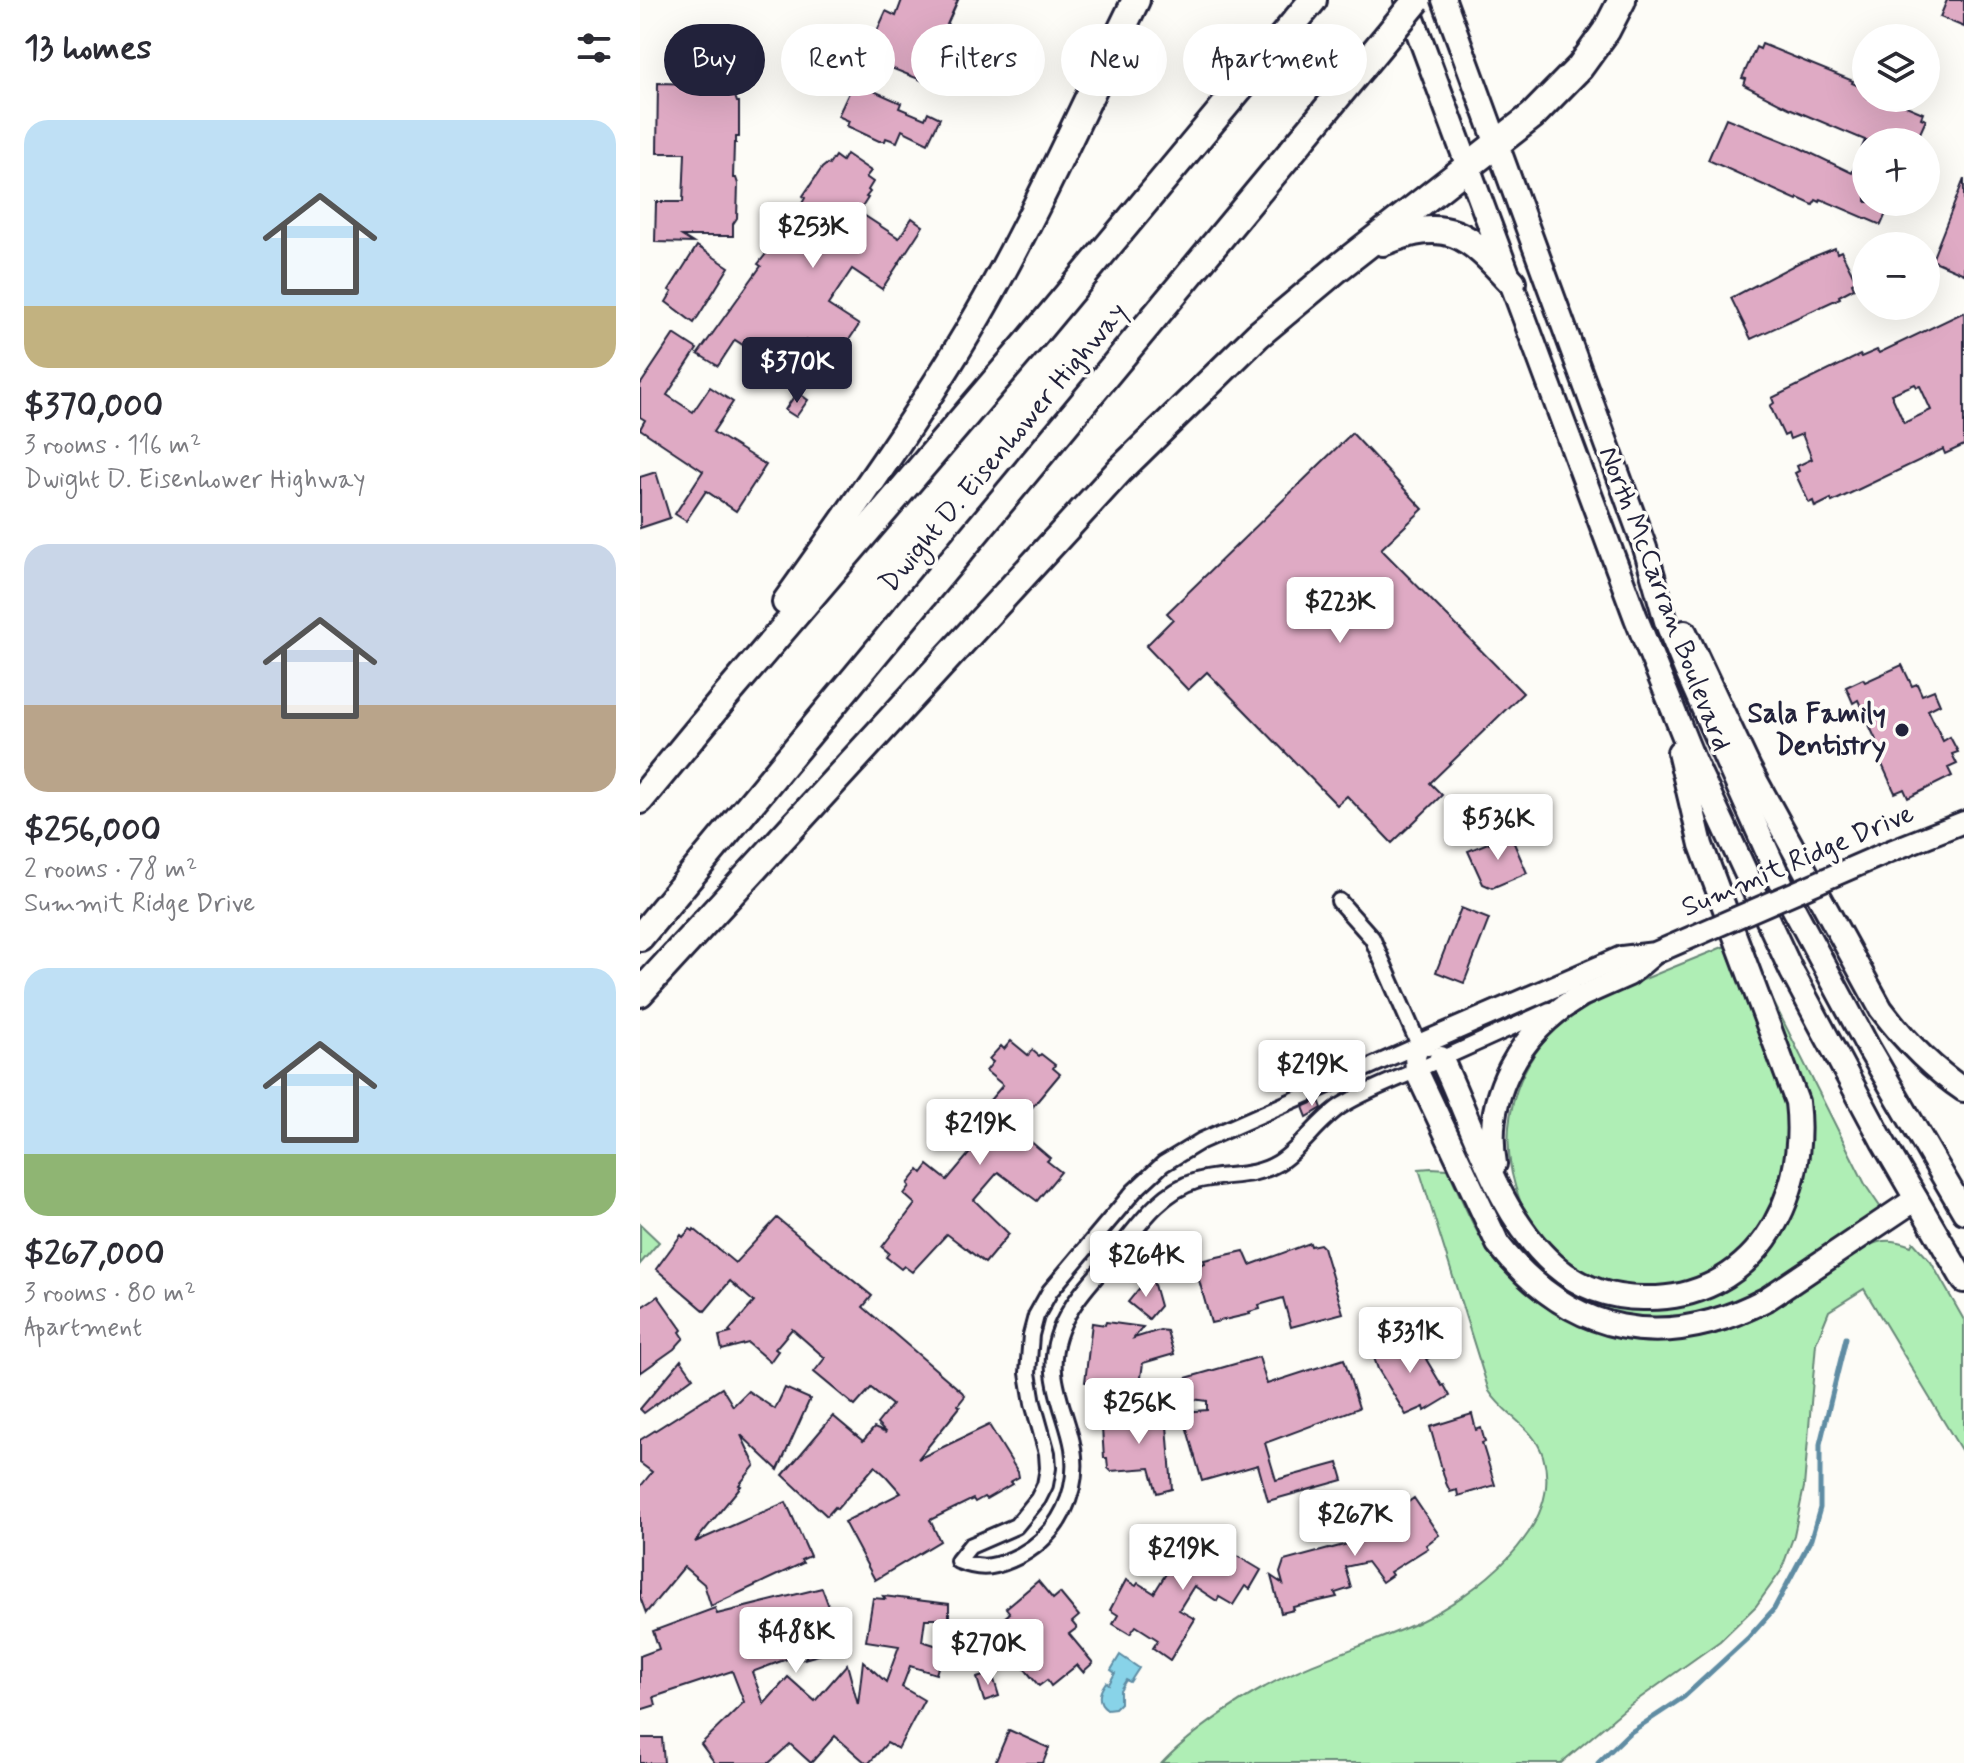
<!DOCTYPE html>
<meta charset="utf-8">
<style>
body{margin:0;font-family:Mynerve,sans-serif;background:#f7f7f7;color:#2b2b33;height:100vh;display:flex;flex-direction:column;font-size:30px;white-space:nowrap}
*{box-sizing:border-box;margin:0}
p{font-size:26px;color:#7c7c81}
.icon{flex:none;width:44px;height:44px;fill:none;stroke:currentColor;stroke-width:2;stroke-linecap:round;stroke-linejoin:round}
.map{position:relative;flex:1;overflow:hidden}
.details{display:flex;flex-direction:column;background:#fff;width:640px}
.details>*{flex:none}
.guide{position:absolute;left:24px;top:24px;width:760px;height:72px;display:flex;gap:16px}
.tools{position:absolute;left:1212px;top:24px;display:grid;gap:16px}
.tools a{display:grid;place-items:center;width:88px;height:88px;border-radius:50%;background:#fff;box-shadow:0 8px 32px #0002;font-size:40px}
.price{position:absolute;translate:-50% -68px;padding:0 18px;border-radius:8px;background:#fff;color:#222;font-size:26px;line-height:52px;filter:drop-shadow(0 2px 4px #0008)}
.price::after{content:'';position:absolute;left:50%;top:48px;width:24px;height:18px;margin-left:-12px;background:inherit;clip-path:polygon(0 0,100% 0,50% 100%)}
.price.selected{background:#22223b;color:#fff}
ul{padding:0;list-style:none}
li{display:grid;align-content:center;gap:16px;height:424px;padding:0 24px}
li span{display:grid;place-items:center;height:248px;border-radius:24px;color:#555}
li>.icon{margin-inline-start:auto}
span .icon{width:144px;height:144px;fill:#fffc;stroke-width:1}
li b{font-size:34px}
h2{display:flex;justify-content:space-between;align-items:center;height:96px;padding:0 24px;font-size:34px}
.pill{padding:0 28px;border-radius:36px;background:#fff;box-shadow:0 8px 32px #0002;font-size:28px;line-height:72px}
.pill.selected{background:#22223b;color:#fff}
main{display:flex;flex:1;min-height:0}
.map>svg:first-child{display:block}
.green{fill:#afeeb5;stroke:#688878;stroke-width:2}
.water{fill:#88d3e8;stroke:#5f8ca3;stroke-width:2}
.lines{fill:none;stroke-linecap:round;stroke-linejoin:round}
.stream{stroke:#5f8ca3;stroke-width:5}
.building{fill:#dfaac4;stroke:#22223b;stroke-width:2;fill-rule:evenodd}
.street-casing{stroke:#22223b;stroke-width:20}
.secondary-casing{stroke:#22223b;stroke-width:26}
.primary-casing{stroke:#22223b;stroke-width:28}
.highway-casing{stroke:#22223b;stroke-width:32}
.street{stroke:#fdfcf7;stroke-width:14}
.secondary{stroke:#fdfcf7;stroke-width:20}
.primary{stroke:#fdfcf7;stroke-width:22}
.highway{stroke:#fdfcf7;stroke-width:26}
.secondary-bridge-casing{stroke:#22223b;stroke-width:26;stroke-linecap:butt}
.highway-bridge-casing{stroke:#22223b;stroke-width:32;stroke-linecap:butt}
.secondary-bridge{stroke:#fdfcf7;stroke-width:20}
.highway-bridge{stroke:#fdfcf7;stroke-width:26}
.poi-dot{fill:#22223b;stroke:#fdfcf7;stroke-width:3}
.labels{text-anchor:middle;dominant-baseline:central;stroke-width:7;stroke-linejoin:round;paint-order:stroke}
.street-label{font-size:28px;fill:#22223b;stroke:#fdfcf7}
.poi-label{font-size:28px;font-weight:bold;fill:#22223b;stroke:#fdfcf7;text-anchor:end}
</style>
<main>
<section class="details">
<h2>13 homes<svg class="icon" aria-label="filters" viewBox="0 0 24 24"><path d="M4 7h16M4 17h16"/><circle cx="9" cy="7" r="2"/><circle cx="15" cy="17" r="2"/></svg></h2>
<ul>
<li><span style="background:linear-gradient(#bfe0f5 75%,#c2b280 0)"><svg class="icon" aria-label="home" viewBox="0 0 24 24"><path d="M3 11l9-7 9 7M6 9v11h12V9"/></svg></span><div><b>$370,000</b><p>3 rooms · 116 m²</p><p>Dwight D. Eisenhower Highway</p></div></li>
<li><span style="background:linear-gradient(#c9d6e8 65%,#b9a48a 0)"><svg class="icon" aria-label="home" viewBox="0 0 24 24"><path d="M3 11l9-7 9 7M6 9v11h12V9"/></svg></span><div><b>$256,000</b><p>2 rooms · 78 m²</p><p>Summit Ridge Drive</p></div></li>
<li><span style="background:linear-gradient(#bfe0f5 75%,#8fb573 0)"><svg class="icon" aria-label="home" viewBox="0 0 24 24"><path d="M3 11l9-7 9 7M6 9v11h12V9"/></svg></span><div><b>$267,000</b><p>3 rooms · 80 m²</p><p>Apartment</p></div></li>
</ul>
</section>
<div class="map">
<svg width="1324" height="1763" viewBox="0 0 1324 1763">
<rect width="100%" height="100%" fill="#fdfcf7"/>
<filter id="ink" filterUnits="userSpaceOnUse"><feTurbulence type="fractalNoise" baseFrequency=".0125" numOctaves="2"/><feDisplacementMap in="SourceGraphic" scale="16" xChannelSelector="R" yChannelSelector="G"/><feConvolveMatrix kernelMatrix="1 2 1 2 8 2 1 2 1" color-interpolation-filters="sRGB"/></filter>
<g filter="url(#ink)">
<g class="green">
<path d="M1085 946 1141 1086C1153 1134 1146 1184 1120 1226 1104 1253 1079 1270 1050 1280 1029 1288 1006 1289 984 1285 859 1263 829 1096 926 1021 967 990 1037 967 1085 946Z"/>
<path d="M1122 979 1226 1186 1243 1211 1097 1306 1010 1323 941 1304 946 1293 1088 1285 1163 1161Z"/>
<path d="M791 1168 808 1169C823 1202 836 1237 860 1266 922 1341 1028 1361 1116 1319 1155 1300 1191 1269 1228 1246 1244 1238 1255 1240 1271 1246L1273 1242 1291 1262 1324 1320V1455L1224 1289 1189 1311 1176 1343 1164 1487 1154 1535 1141 1571 1116 1606 1080 1641 986 1708 921 1763H522C546 1737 593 1704 625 1687 673 1660 727 1646 777 1623 834 1595 925 1529 903 1456 894 1427 864 1415 849 1391L779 1169Z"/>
<path d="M0 1224 19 1242 0 1264Z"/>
</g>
<path class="water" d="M480 1655 499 1668 490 1682 486 1680 480 1690V1703L475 1708 467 1709C456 1701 459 1692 466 1682L469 1684 475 1673 471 1670Z"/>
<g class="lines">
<path class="stream" d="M958 1763 988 1734 1044 1697 1109 1637 1134 1609 1171 1539 1180 1508V1444L1206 1338"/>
</g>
<g class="building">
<path d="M262 0H318L305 29 334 42 311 92 241 64 237 58 227 53 246 11 256 16Z"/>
<path d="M1307 0H1324V27L1300 17Z"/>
<path d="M1122 44 1213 81 1212 83 1226 89V98H1236L1250 104 1252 100 1283 113 1281 118 1286 120 1276 142 1226 140V202H1251L1241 225 1181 199 1180 202 1176 200 1173 205 1158 198 1157 200 1068 160 1086 118 1158 147 1212 173 1225 140 1149 108 1104 85 1106 79 1102 78 1116 47 1120 49Z"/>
<path d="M18 83 95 85V96L97 102H99V137H96V143H94L93 178H96L98 184 97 218 93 224V236H42L53 243 15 242 16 202H43L45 153H17Z"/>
<path d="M212 86 223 91 225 87 261 103 259 108 285 119 288 112 300 118 288 143 262 130 257 142 246 138 245 141H239L207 126 209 121 198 116Z"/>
<path d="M206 154 231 171 226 177 233 182 228 190 230 192 226 197 228 198 219 212 259 238 272 218 283 226 242 289 212 269 188 305 219 325 196 359 166 340 155 356 136 343 127 356 118 350 115 353 95 340 78 366 58 354 121 266 118 264 153 220 165 198 163 196 182 168 187 164 189 165 195 156 202 161Z"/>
<path d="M1324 179V274L1292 260Z"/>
<path d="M57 246 89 267 54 323 26 302 32 292 29 290Z"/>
<path d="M1195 248 1197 253 1201 251 1216 281 1212 283 1214 288 1199 296 1200 298 1111 339 1091 298 1160 262Z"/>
<path d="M1324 312V445L1305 454 1303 449 1192 502 1191 499 1175 507 1173 501 1169 503 1155 473 1159 471 1157 466 1172 459 1162 434 1150 439 1148 434 1144 436 1130 406 1134 403 1132 398 1220 355 1221 357 1237 350 1239 353ZM1275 384 1277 387 1280 386 1291 410 1264 423 1251 394Z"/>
<path d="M34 334 57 349 27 395 53 412 70 387 93 402 73 432 126 465 96 511 66 491 46 521 35 514 63 471 0 429 5 420 0 417V385Z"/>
<path d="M157 392 168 400 156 417 145 410Z"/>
<path d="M712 433 783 509 741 549 883 693 790 783 802 795 752 843 707 796 697 805 567 672 548 690 506 646 533 619 527 613Z"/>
<path d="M16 472 30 518 0 528V477Z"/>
<path d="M1262 665 1272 686 1277 684 1282 695 1294 690 1300 704 1288 710 1303 741 1310 737 1318 752 1312 754 1317 764 1308 768 1312 776 1268 798 1264 789 1255 793 1240 760 1244 758 1218 700 1213 703 1206 687 1223 679 1225 682Z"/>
<path d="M870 834 887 873 852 888 843 884 828 851Z"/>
<path d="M821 908 849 919 824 983 796 972Z"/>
<path d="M371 1041 388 1055 392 1050 399 1056 401 1054 415 1065 413 1068 420 1074 375 1128 410 1158 407 1161 421 1172 397 1201 358 1172 334 1200 369 1234 345 1263 307 1234 272 1272 264 1266 261 1269 246 1257 249 1253 242 1247 275 1204 264 1194 270 1186 268 1184 279 1170 282 1173 288 1165 307 1180 334 1148 313 1131 320 1123 317 1121 328 1107 331 1110 338 1102 344 1107 363 1085 346 1071 353 1062 349 1059 361 1046 364 1049Z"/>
<path d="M679 1100 682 1108 667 1117 663 1107Z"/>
<path d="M137 1218 232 1296 223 1307 322 1392 325 1396 318 1405 320 1407 278 1459 349 1425 378 1472 379 1477 370 1482 372 1484 346 1499 344 1497 335 1502 333 1499 290 1520 300 1541 235 1580 204 1522 261 1493 246 1476 235 1466 197 1509 195 1507 187 1516 143 1475 193 1416 223 1441 234 1428 246 1433 237 1424 252 1405 231 1388 215 1406 174 1372 185 1358 152 1329 135 1349 138 1351 130 1362 108 1343 82 1350 79 1336 91 1333 89 1331 114 1302 90 1281 65 1311 16 1269 41 1235 43 1237 50 1229 53 1231 54 1229 95 1263Z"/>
<path d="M670 1243 671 1246 680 1244 683 1247 703 1313 651 1327 643 1298 619 1305 620 1309 609 1312 610 1314 571 1323 555 1266 565 1263 564 1260 604 1251 610 1265Z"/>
<path d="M511 1274 520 1306 509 1319 488 1302Z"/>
<path d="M18 1296 42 1330 40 1332 44 1338 34 1349 0 1373V1308Z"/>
<path d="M466 1322 503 1327 494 1338 520 1330 527 1331 534 1354 503 1363 499 1392 456 1387 457 1384 445 1382 452 1323 465 1325Z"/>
<path d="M771 1334 778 1348 783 1346 789 1358 786 1359 802 1386 804 1385 810 1396 785 1411 784 1407 766 1415 738 1369 733 1355 739 1351 737 1346 749 1339 752 1345Z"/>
<path d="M619 1357 627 1384 704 1359 719 1408 625 1443 636 1480 698 1463 703 1480 628 1501 618 1465 562 1481 542 1412 567 1410V1401L552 1399 546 1378Z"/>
<path d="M41 1360 53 1377 4 1413 0 1409Z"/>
<path d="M82 1388 93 1406 108 1391 135 1409 145 1388 170 1399 138 1470 101 1435 115 1465 99 1485 101 1486 55 1542 146 1502 170 1556 161 1560 163 1563 71 1606 64 1584 44 1567 6 1613 0 1597V1487L12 1472 0 1463V1440Z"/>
<path d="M526 1413 532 1489 517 1493 510 1468 471 1471 468 1468 467 1458H464L462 1428 464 1418 469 1416Z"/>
<path d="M832 1414 836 1430 841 1428 845 1442 842 1443 855 1485 818 1496 817 1490 810 1492 806 1483 790 1427Z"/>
<path d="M774 1498 799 1535 786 1545 788 1548 750 1572 752 1575 742 1582 727 1562 705 1567 711 1588 695 1593 697 1597 653 1607 654 1610 641 1613 631 1576 643 1584 640 1573 644 1561 711 1543Z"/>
<path d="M556 1531 621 1570 610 1589 605 1586 593 1605 579 1597 577 1601 554 1586 539 1610 555 1619 530 1660 513 1648 518 1640 496 1626 490 1634 473 1624 478 1615 470 1610 486 1580 496 1586 498 1583 514 1593 540 1551 542 1552Z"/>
<path d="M398 1581 413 1599 420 1593 439 1616 432 1622 437 1628 429 1634 453 1663 443 1672 437 1665 411 1686 407 1680 399 1686 393 1679 371 1652 378 1647 358 1623 370 1613 366 1608Z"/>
<path d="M182 1588 194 1620 199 1638H197L207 1647 164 1659 171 1650 112 1672 124 1704 148 1677 175 1701 207 1664 218 1705 223 1661 246 1682 259 1646 226 1641 233 1598 245 1599 243 1596 309 1604V1619H285L282 1641 304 1648 296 1674 270 1666 262 1687 284 1700 258 1749 247 1743 229 1763H226L195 1736 171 1763 150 1744 129 1763H75L61 1744 104 1702 92 1671 14 1697 16 1705 0 1710V1656L19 1649 13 1631 75 1608 77 1614Z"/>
<path d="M352 1673 359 1696 344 1701 337 1678Z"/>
<path d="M369 1730 409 1748 403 1763H355Z"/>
<path d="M0 1738H22L24 1763H0Z"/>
</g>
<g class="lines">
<g class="street-casing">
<g id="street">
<path d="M699 901 732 938 779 1045 788 1048"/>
<path d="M779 1045 561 1141 523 1164 494 1191 410 1291 396 1316 391 1335 388 1373 393 1403 407 1453 408 1468 405 1485 398 1499 376 1526 330 1546 318 1561C343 1571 357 1567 381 1555 419 1534 440 1492 433 1448 429 1423 416 1398 414 1372 412 1350 419 1328 431 1309 442 1290 458 1274 473 1257 496 1229 519 1192 556 1181 584 1173 612 1179 638 1163 662 1148 677 1122 701 1106 725 1091 751 1082 777 1070 821 1050 866 1030 910 1010"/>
</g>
</g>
<g class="secondary-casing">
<g id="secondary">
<path d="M1248 852 1324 822"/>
<path d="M937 998 989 975 1015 953"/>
<path d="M776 1070 775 1056 779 1045 982 957 1015 953"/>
</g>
</g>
<g class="primary-casing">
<g id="primary">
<path d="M766 0 996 618 1054 761 1152 972 1243 1142 1324 1281"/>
<path d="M804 0 1005 548 1026 621 1046 670 1148 898 1229 1049 1324 1212"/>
<path d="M1045 632 1109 768 1241 1009C1265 1041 1291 1068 1324 1090"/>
<path d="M801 1058C833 1125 858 1216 914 1265 939 1287 970 1298 1003 1298 1112 1301 1169 1202 1157 1102L1061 845 1039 752"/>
<path d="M776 1070 858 1244C931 1336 1024 1353 1127 1299L1276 1199"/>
<path d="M855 1164C843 1096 880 1032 937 998"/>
</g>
</g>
<g class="highway-casing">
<g id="highway">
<path d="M743 242C808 216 827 233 872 282"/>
<path d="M146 602C213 508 280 415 338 315 397 213 444 105 496 0"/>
<path d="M0 800 86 696 390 340 673 0"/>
<path d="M0 937 721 68"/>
<path d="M0 993 480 470 618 335 698 268 892 116 940 67 966 31 982 0"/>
</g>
</g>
<use href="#street" class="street"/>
<use href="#secondary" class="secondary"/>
<use href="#primary" class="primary"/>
<use href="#highway" class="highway"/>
<g class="secondary-bridge-casing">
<path id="secondary-bridge" d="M1015 953 1248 852"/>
</g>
<g class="highway-bridge-casing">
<path id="highway-bridge" d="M721 68 777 0"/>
</g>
<use href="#secondary-bridge" class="secondary-bridge"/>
<use href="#highway-bridge" class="highway-bridge"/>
</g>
</g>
<circle class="poi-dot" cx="1262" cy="730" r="8"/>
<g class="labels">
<g class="street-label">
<text transform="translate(364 448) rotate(-50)">Dwight D. Eisenhower Highway</text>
<text transform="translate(1024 599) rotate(69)">North McCarran Boulevard</text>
<text transform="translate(1158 861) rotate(-23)">Summit Ridge Drive</text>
</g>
<g class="poi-label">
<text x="1246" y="714">Sala Family<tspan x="1246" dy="32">Dentistry</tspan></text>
</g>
</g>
</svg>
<div class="tools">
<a><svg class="icon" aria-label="layers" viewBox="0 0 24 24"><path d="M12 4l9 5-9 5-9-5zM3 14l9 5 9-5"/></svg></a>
<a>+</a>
<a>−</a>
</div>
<b class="price" style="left:173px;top:270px">$253K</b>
<b class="price selected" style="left:157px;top:405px">$370K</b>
<b class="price" style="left:700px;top:645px">$223K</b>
<b class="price" style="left:858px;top:862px">$536K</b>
<b class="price" style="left:672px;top:1108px">$219K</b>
<b class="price" style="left:340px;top:1167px">$219K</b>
<b class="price" style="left:506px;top:1299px">$264K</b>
<b class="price" style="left:770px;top:1375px">$331K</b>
<b class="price" style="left:499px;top:1446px">$256K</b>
<b class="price" style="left:715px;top:1558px">$267K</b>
<b class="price" style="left:543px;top:1592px">$219K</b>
<b class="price" style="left:156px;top:1675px">$488K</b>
<b class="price" style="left:348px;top:1687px">$270K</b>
<div class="guide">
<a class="pill selected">Buy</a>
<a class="pill">Rent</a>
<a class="pill">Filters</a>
<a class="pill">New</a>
<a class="pill">Apartment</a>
</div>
</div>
</main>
